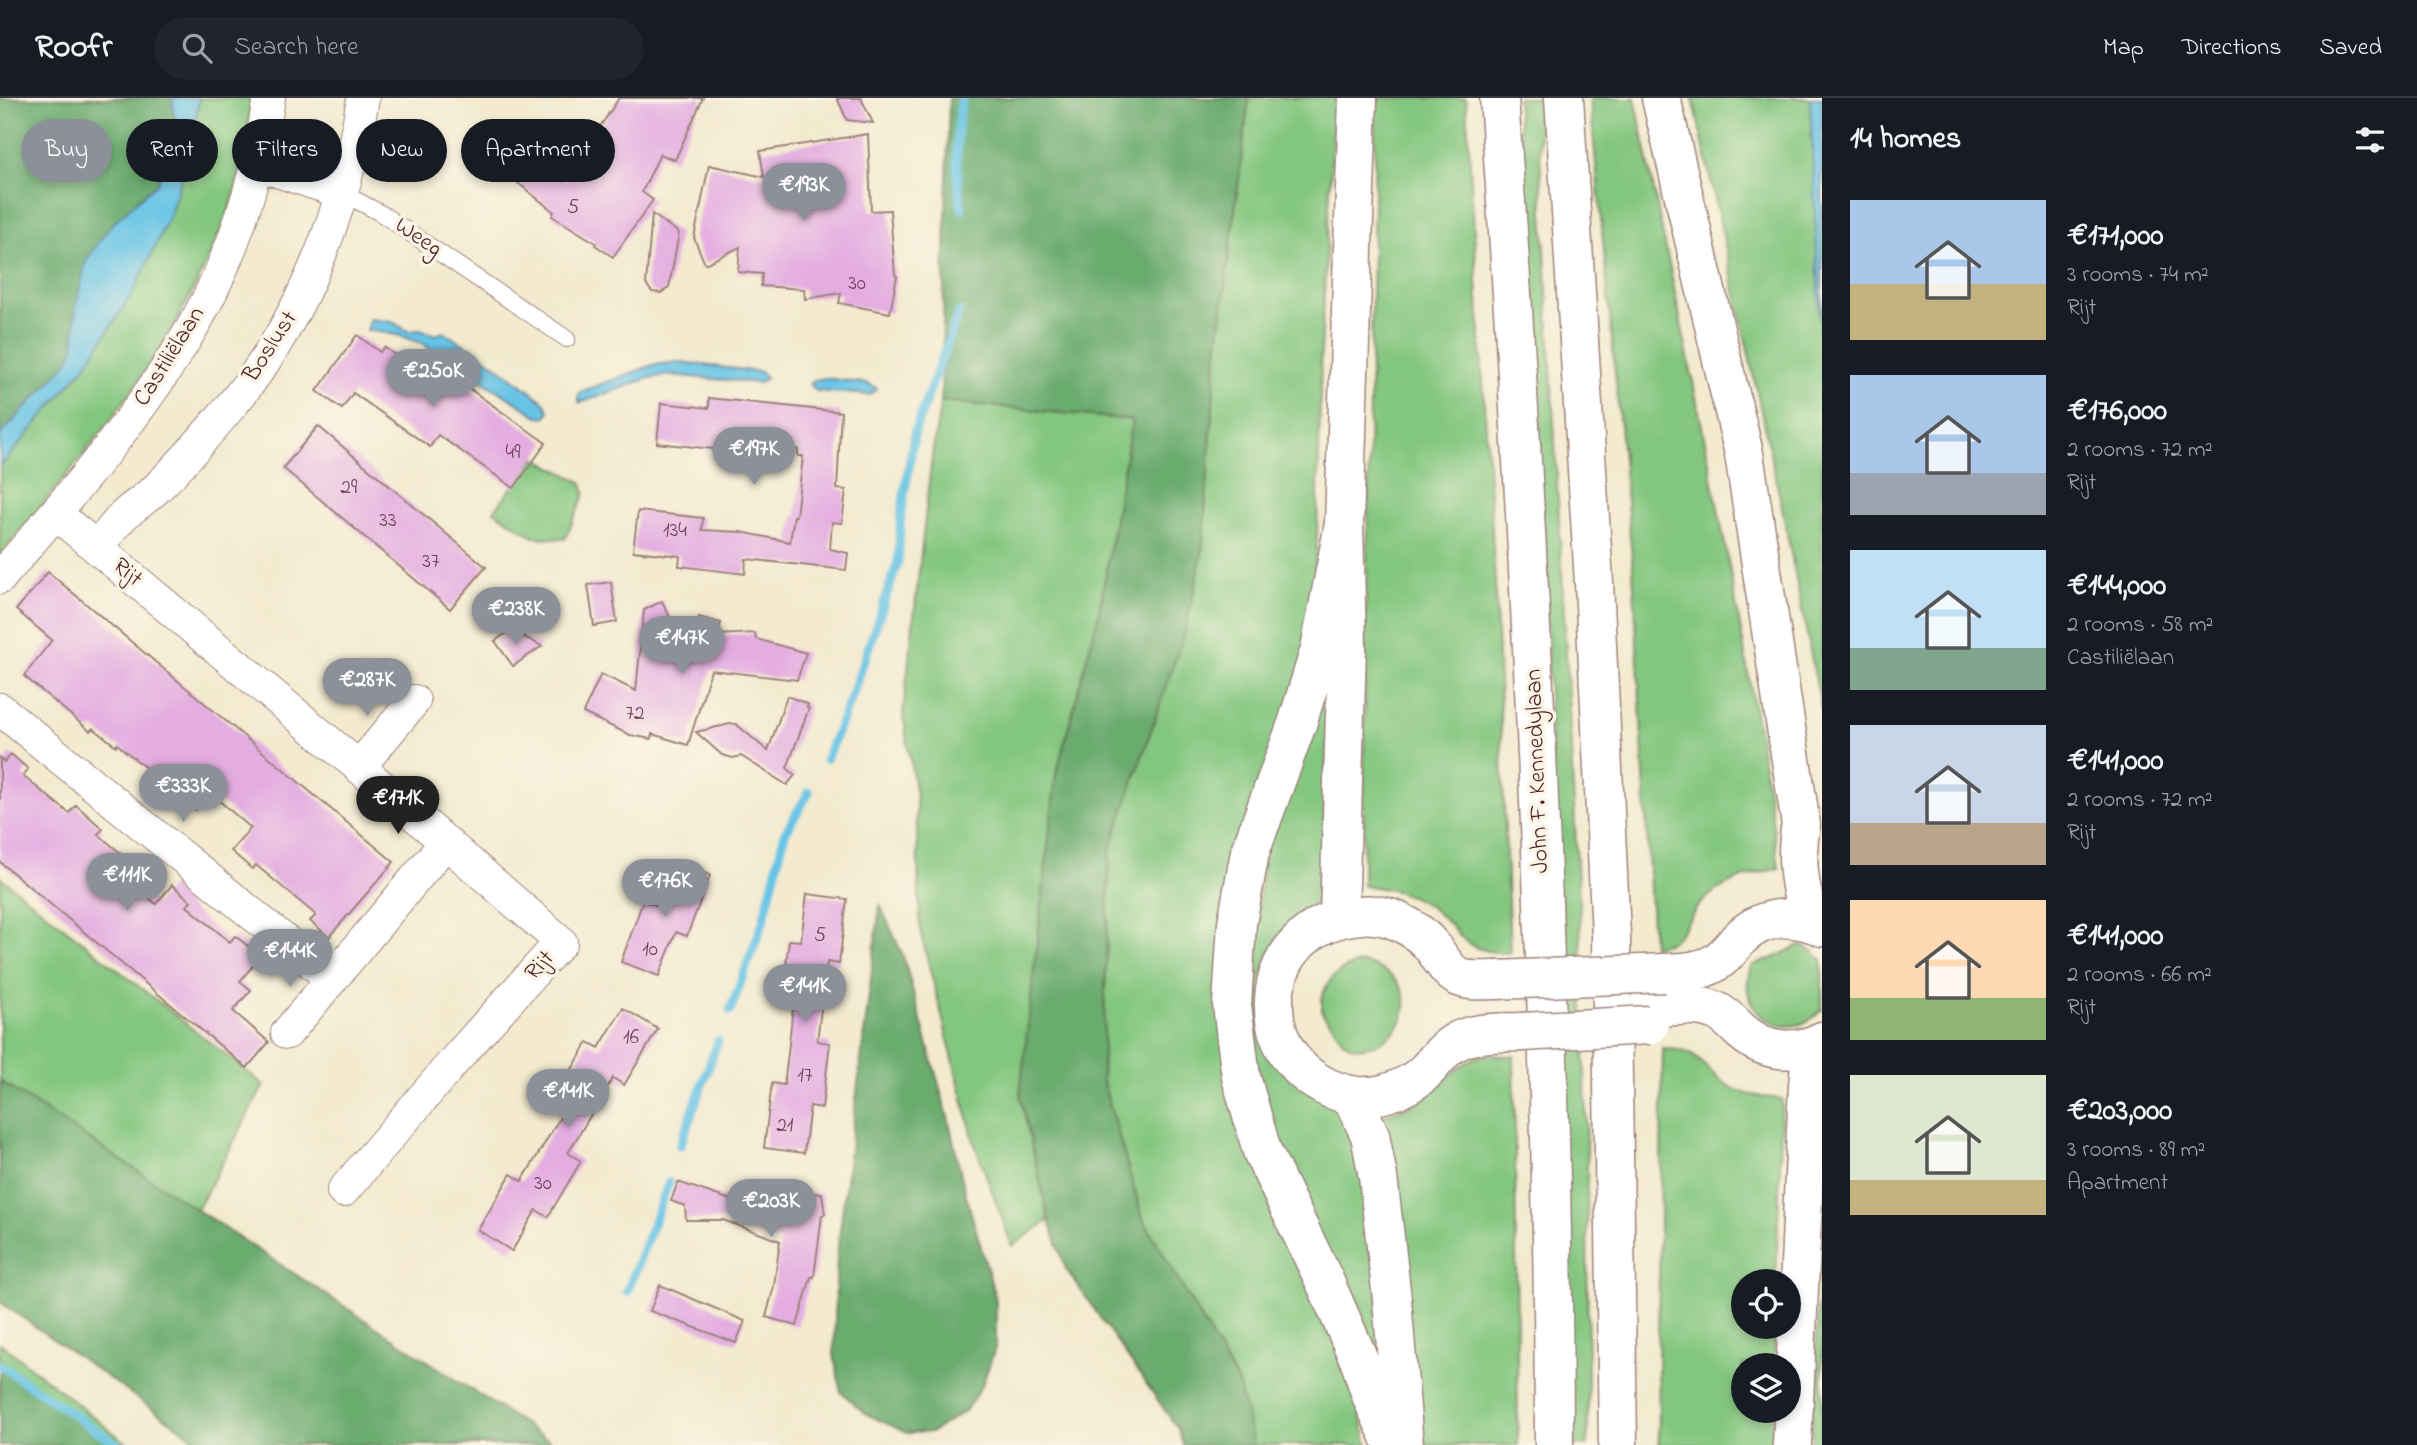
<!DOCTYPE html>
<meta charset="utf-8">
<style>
body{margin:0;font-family:"Indie Flower",sans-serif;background:#20242c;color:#f1f3f6;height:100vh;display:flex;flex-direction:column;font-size:26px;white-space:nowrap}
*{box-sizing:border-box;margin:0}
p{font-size:23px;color:#9ea1a6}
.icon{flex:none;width:38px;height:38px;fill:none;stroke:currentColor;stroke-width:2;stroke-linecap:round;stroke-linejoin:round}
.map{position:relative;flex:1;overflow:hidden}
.details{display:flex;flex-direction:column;background:#171b24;width:595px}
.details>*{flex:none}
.banner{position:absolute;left:21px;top:21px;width:665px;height:63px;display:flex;gap:14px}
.buttons{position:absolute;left:1731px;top:1171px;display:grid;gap:14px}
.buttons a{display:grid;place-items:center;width:70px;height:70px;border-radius:50%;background:#171b24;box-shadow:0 4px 10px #0003;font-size:35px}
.price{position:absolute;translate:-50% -60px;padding:0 16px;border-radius:24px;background:#8c9099;color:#fff;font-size:23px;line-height:46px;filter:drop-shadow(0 2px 4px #0008)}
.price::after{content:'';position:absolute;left:50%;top:42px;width:21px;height:16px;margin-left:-10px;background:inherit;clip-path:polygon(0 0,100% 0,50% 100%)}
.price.active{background:#222;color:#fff}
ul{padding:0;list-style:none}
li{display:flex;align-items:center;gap:21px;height:175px;padding:0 28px}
li span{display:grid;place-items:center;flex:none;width:196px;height:140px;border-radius:0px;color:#555}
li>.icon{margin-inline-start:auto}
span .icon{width:84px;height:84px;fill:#fffc;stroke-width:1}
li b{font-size:30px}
h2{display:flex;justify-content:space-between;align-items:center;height:84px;padding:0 28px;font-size:30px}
.pill{padding:0 24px;border-radius:32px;background:#171b24;box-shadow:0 4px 10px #0003;font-size:24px;line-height:63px}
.pill.active{background:#8c9099;color:#fff}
header{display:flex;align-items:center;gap:42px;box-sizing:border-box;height:98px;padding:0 35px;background:#171b24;border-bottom:2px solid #363941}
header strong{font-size:33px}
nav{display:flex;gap:38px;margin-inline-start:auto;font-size:24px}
.search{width:490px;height:63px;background:#20242c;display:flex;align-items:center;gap:18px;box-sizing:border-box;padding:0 24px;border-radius:38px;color:#9ea1a6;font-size:26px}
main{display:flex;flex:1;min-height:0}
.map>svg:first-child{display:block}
.green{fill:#83c67f;stroke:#667255;stroke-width:2}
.forest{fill:#6aab6e;stroke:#5a654c;stroke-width:2}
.water{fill:#67c4e5;stroke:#587288;stroke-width:2}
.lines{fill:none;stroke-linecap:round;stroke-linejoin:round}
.stream{stroke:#67c4e5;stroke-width:9}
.building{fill:#e4ade1}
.service-casing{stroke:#9e847d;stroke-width:18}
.minor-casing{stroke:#9e847d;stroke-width:34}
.trunk-casing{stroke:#9e847d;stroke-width:41}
.motorway-casing{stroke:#9e847d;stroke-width:41}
.service{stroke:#fff;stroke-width:16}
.minor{stroke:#fff;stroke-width:32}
.trunk{stroke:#fff;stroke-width:38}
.motorway{stroke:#fff;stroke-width:38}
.trunk-bridge-casing{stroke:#9e847d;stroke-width:41;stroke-linecap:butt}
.trunk-bridge{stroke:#fff;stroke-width:38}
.labels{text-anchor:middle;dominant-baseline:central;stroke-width:7;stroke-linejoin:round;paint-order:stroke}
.number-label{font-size:21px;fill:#704258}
.street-label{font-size:24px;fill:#4a1f2b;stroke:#fcf5e5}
</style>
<header>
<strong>Roofr</strong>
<div class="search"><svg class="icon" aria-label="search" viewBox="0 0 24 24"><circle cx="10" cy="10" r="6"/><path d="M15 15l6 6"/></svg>Search here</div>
<nav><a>Map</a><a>Directions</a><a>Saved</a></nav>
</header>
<main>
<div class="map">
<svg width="1822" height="1347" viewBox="0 0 1822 1347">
<rect width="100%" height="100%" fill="#fcf5e5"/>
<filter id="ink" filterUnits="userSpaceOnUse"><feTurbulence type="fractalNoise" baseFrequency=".0143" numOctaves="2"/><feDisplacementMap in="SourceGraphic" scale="14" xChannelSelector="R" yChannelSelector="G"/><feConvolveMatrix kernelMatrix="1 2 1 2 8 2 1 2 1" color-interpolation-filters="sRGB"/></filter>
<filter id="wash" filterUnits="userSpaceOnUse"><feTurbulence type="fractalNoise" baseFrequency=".00686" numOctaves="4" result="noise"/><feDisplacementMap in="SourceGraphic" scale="28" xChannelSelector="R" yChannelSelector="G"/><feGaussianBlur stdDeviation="1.57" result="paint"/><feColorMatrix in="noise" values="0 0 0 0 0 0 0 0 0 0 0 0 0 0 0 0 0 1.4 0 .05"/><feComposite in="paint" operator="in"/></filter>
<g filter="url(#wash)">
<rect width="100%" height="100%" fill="#f3eacf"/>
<g class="green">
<path d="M199 0H252C247 34 242 71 232 104 228 117 221 130 216 143 167 262 82 360 0 457V369L86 267 192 48Z"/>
<path d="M1249 0H1335L1321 253 1317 440 1310 547 1220 910 1347 1261 1368 1347H1254L1238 1285 1143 1121 1102 981 1110 752 1185 533 1202 456 1217 253Z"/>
<path d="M1376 0H1466L1495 483 1510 855C1458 853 1468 839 1434 812 1412 795 1390 790 1363 788L1365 561Z"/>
<path d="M1517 0H1537L1581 842 1587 1047 1588 1347H1568L1546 479 1536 276Z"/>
<path d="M1590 0H1635C1687 256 1743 512 1779 770 1750 777 1721 784 1700 806 1682 826 1685 844 1653 848L1633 470Z"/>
<path d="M1693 0H1810L1822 266V614L1782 409Z"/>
<path d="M941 303 1132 322 1099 515 1056 677 1020 997 1049 1122 1012 1148 974 1044 920 832 916 698 903 616 932 358Z"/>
<path d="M535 360 581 384 585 395 565 441 534 439 494 413Z"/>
<path d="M1330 549 1323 783C1313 819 1308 808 1286 830 1269 847 1264 870 1258 891L1343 1011 1357 1036 1378 1184V1299L1274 1049 1245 907 1265 750Z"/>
<path d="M0 779 264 987 197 1112 0 983Z"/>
<path d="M1800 847 1813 853 1822 862V911C1789 951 1731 914 1752 867L1774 860Z"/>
<path d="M1361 865C1394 870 1419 899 1397 930 1387 944 1360 957 1345 944 1340 940 1336 931 1332 926 1330 923 1323 918 1322 914 1322 914 1322 904 1322 903 1324 882 1341 869 1361 865Z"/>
<path d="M1663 951C1701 950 1701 971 1729 988 1746 998 1763 999 1782 1001L1776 1183H1743V1228L1775 1229 1774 1267H1743V1312L1773 1313 1772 1347H1659L1658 1234Z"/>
<path d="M1485 957 1514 958 1518 1347H1417L1384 1017C1401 1012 1416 1007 1430 996 1449 981 1460 962 1485 957Z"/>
<path d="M1822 1128V1347H1811Z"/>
<path d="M0 1245 129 1347H0Z"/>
</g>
<g class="forest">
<path d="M0 0H172L175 24 169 54 158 84 138 101 76 207 74 251 66 267 0 337Z"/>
<path d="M949 0H1249L1217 253 1202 456 1185 533 1110 752 1102 981 1143 1121 1238 1285 1254 1347H1183L1178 1331 1066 1171 1049 1122 1020 997 1056 677 1099 515 1132 322 941 303Z"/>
<path d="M880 807 903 858 949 1023 964 1090 996 1202V1247L983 1285 966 1312 932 1334 907 1335 866 1316 841 1294 834 1257 837 1157Z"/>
<path d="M0 983 556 1347H204L0 1204Z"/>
<path d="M0 1271 113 1347H0Z"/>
</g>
<g class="water">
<path d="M172 0H199L192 48 169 119 135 191 86 267 0 369V337L66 267 74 251 76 207 86 163 110 128 158 84 169 54 175 24Z"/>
<path d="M1810 0H1822V266Z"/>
<path d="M370 221 392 224 408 233 420 232 436 237 443 234 482 257 544 304 549 313 546 319 538 318 421 245 397 237 367 232Z"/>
<path d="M679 264 761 274 766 280 759 285 669 277 649 280 580 305 578 300 580 294 653 267Z"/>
<path d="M825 280 869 286 877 291 870 297 817 293 810 286 815 282Z"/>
</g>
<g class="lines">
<g class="stream">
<path d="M962 111C955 72 955 40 962 0"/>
<path d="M826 661 851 600 898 464 901 417 915 332 959 214"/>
<path d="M730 913 763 824 785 735 809 694"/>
<path d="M680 1048 718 943"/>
<path d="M627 1194 669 1084"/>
<path d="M0 1267 118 1347"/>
</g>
</g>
<g id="blocks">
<g class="building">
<path d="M619 0H703L675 62 660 56 642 94 653 102 613 159 595 147 596 145 552 118 554 114 512 80 531 56 564 83Z"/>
<path d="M837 0H861L873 25 847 22Z"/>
<path d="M868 36 871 113 890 112 895 177 897 178 890 215 839 205 841 195 805 201 804 191 761 188 762 176 738 174 740 149 705 166 694 140 709 67 764 79 760 53Z"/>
<path d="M652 116 679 135 669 189 661 195 652 194 646 186Z"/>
<path d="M357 237 380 254 384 249 434 285 443 272 546 345 514 390 438 337 430 349 353 295 342 311 317 293Z"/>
<path d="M709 300 841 314 837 391 846 392 842 425 832 424 830 451 848 455 846 472 746 461 745 476 679 468 680 458 633 453 638 413 703 420 702 432 741 434 790 444 794 418H796L803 358H798V351L724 340 723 352 657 345 661 305 709 310Z"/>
<path d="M318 328 486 469 450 511 283 370Z"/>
<path d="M48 474 394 764 329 839 310 823 316 817 256 767 252 771 231 753 251 730 210 695 196 712 117 646 116 648 93 630 90 633 24 578 52 542 16 512Z"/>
<path d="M611 484 617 524 594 528 588 487Z"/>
<path d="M662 503 689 557 699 519 721 525 717 537 755 535 756 541 806 555 797 582 711 572 688 647 652 636 651 641 630 637 583 615 601 576 636 593 644 512Z"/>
<path d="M511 532 542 548 513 568 495 543Z"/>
<path d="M787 598 808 606 807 609 809 610 787 670 795 677 787 687 741 658 733 660 722 657 696 634 730 626H736L768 653Z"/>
<path d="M11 656 28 671 23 678 69 715 76 707 103 731 98 736 124 758 114 769 156 806 172 787 191 803 187 808 230 844 235 838 261 858 240 883 251 892 233 913 269 944 247 970 0 764V660L4 664Z"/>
<path d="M672 763 710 777 687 838 676 834 659 878 621 864 643 803 656 807Z"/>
<path d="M807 796 847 801 839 866 827 864 817 943 830 945 822 1010 810 1008 804 1055 764 1050 772 985 784 987 788 956 793 908 781 906 789 842 801 843Z"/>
<path d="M623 910 658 931 624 987 613 980 568 1055 581 1063 548 1119 536 1112 512 1153 478 1132 511 1076 522 1083 567 1008 555 1000 588 944 599 950Z"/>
<path d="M678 1084 751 1109 755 1099 790 1112 788 1098 822 1095 825 1116 822 1117 814 1179H811L797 1228 766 1219 774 1188 780 1143 723 1122H686L685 1108 671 1103Z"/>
<path d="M660 1187 745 1223 736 1245 650 1213Z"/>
</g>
</g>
</g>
<g filter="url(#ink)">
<use href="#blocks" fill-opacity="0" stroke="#9e847d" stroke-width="2"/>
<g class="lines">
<g class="service-casing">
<path id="service" d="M341 94 382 116 567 241"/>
</g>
<g class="minor-casing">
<g id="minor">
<path d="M256 66 341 94"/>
<path d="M55 415 359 669 561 844 461 955 343 1093"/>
<path d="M97 450C106 439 114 427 124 417 135 407 147 400 157 390 186 362 213 329 239 298 307 213 346 106 363 0"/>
<path d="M0 480C64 404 131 329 183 245 229 172 257 85 269 0"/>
<path d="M0 611 332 881"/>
<path d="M359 669 414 603"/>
<path d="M287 935 446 744"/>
</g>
</g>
<g class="trunk-casing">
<g id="trunk">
<path d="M1665 875C1681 874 1699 874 1713 866 1725 860 1732 848 1741 839 1764 817 1794 816 1822 829"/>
<path d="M1496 882C1484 882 1470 884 1459 879 1448 874 1441 861 1434 851 1417 829 1388 814 1360 817 1251 826 1243 973 1350 997 1375 1002 1405 992 1424 975 1434 965 1442 952 1454 945 1472 933 1501 935 1522 934"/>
<path d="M1646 910C1668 909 1695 904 1716 913 1727 918 1733 926 1741 933 1764 954 1795 957 1822 943"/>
<path d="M1351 997 1370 1037 1378 1079 1392 1201 1404 1347"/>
<path d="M1792 1347 1808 987 1812 948"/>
</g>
</g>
<g class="motorway-casing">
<g id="motorway">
<path d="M1499 0C1530 448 1553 897 1554 1347"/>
<path d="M1564 0 1594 485 1611 837 1618 1347"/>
<path d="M1661 0 1744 356 1801 727C1794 759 1800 793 1810 824"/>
<path d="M1344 426 1320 551 1297 626 1250 754 1237 825 1232 907 1241 979 1262 1053 1326 1186 1360 1264 1372 1300 1394 1347"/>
<path d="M1339 820 1347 549 1344 426 1358 0"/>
</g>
</g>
<use href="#service" class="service"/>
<use href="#minor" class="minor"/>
<use href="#trunk" class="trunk"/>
<use href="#motorway" class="motorway"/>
<g class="trunk-bridge-casing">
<g id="trunk-bridge">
<path d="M1496 882 1665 875"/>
<path d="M1522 934 1649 927"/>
</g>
</g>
<use href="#trunk-bridge" class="trunk-bridge"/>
</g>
</g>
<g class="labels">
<g class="number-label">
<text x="573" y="110">5</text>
<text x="857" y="186">30</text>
<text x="513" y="355">49</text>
<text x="349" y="390">29</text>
<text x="388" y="423">33</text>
<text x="675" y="433">134</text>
<text x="431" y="464">37</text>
<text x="635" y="616">72</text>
<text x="820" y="838">5</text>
<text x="650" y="852">10</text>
<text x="631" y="940">16</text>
<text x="805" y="978">17</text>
<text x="785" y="1028">21</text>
<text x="543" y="1086">30</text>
</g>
<g class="street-label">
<text transform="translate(418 140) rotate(34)">Weeg</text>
<text transform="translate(271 249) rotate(-57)">Boslust</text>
<text transform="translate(170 259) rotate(-58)">Castiliëlaan</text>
<text transform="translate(127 475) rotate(40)">Rijt</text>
<text transform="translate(1538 673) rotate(-92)">John F. Kennedylaan</text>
<text transform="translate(540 868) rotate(-48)">Rijt</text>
</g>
</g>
</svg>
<div class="buttons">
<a><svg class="icon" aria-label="locate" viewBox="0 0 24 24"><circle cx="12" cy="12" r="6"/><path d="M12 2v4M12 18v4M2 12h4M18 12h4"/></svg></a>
<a><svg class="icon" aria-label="layers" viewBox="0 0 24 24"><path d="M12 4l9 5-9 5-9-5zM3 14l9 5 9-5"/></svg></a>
</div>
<b class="price" style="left:804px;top:125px">€193K</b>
<b class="price" style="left:433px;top:311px">€250K</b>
<b class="price" style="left:754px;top:389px">€197K</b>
<b class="price" style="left:516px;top:549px">€238K</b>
<b class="price" style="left:682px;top:578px">€147K</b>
<b class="price" style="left:367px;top:620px">€287K</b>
<b class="price" style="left:183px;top:726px">€333K</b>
<b class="price active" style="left:398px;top:738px">€171K</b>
<b class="price" style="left:127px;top:815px">€111K</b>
<b class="price" style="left:665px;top:821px">€176K</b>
<b class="price" style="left:290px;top:891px">€144K</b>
<b class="price" style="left:805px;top:926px">€141K</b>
<b class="price" style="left:568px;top:1031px">€141K</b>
<b class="price" style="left:771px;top:1141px">€203K</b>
<div class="banner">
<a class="pill active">Buy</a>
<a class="pill">Rent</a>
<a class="pill">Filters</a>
<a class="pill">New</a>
<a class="pill">Apartment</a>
</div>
</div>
<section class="details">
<h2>14 homes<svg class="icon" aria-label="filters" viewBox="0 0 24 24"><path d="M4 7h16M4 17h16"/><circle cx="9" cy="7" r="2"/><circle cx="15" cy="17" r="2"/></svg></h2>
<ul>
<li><span style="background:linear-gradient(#a9c7e8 60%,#c2b280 0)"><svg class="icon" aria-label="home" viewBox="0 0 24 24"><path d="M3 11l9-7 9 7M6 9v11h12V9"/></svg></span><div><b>€171,000</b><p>3 rooms · 74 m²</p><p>Rijt</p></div></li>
<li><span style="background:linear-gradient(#a9c7e8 70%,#9aa5b1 0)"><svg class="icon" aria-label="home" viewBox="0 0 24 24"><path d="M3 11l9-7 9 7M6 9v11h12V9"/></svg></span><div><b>€176,000</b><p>2 rooms · 72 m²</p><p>Rijt</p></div></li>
<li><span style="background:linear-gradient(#bfe0f5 70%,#7fa58c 0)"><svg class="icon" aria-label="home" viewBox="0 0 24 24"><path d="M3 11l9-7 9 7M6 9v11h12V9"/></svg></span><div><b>€144,000</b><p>2 rooms · 58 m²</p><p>Castiliëlaan</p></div></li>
<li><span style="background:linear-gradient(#c9d6e8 70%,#b9a48a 0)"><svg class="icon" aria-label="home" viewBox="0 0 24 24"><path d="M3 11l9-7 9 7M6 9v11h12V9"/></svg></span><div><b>€141,000</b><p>2 rooms · 72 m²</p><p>Rijt</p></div></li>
<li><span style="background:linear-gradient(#ffd9b3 70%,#8fb573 0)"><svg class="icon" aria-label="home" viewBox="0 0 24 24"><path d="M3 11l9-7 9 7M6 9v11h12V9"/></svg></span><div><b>€141,000</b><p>2 rooms · 66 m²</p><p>Rijt</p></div></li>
<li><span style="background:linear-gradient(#dfe7d0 75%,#c2b280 0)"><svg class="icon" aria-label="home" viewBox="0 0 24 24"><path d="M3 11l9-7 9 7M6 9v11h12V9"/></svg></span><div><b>€203,000</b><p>3 rooms · 89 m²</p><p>Apartment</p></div></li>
</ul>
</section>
</main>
